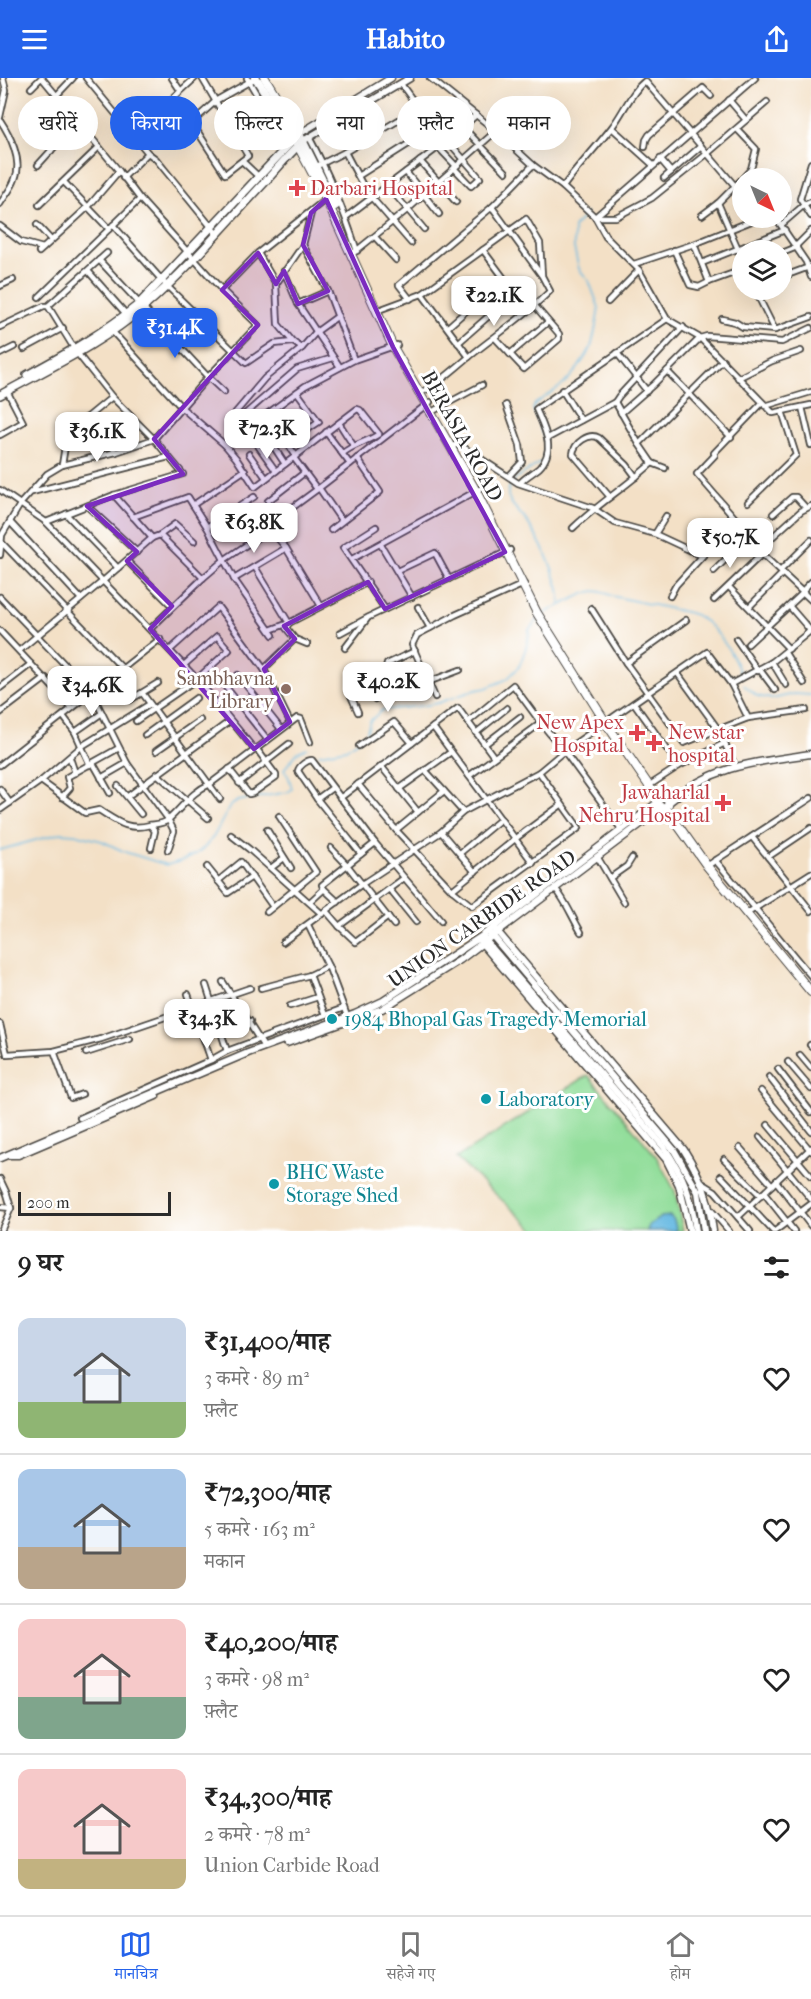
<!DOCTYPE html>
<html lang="hi">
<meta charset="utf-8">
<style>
body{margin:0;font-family:"IM FELL French Canon","Noto Serif Devanagari",serif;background:#f2f2f2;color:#222;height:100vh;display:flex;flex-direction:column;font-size:22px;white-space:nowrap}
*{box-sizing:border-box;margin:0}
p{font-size:20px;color:#767676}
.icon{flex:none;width:33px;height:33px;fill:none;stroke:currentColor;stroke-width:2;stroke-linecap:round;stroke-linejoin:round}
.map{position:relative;height:1153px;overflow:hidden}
.sheet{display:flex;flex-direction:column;background:#fff;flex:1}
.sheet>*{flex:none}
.top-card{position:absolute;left:18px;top:18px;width:776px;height:54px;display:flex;gap:12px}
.needle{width:39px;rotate:137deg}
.buttons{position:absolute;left:732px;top:90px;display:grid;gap:12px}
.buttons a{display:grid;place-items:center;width:60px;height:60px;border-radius:50%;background:#fff;box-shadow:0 6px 24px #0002;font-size:30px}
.scale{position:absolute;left:18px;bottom:15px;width:153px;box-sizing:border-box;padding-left:6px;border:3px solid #2b2b2b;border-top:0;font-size:16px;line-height:21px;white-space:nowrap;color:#2b2b2b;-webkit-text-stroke:4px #fff;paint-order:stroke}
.price{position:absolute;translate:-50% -51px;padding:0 14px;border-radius:12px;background:#fff;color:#222;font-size:20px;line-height:39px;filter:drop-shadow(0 2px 3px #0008)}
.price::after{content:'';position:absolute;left:50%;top:36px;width:18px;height:14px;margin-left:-9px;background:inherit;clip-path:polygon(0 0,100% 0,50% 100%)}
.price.on{background:#2563eb;color:#fff}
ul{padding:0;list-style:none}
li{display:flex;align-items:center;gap:18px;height:150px;padding:0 18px}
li+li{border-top:2px solid #e0e0e0}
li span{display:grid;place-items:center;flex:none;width:168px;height:120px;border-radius:12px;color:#555}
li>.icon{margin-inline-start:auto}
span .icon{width:72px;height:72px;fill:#fffc;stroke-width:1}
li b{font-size:26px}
h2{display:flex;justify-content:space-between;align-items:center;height:72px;padding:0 18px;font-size:26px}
.chip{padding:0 21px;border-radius:27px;background:#fff;box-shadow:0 6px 24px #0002;font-size:21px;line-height:54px}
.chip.on{background:#2563eb;color:#fff}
header{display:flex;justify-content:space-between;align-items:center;height:78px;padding:0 18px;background:#2563eb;color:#fff;font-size:27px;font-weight:700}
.menu{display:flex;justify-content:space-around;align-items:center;height:84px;border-top:2px solid #e0e0e0;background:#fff;font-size:16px;color:#767676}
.menu a{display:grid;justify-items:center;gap:3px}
.menu .on{color:#2563eb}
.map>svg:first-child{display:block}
.green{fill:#93de9b;stroke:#5f8463;stroke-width:1.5}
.water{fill:#66b9e2;stroke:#487286;stroke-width:1.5}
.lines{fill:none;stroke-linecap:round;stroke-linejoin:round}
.stream{stroke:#66b9e2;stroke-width:1.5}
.minor-casing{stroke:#494642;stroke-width:8}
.tertiary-casing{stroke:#494642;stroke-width:9}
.secondary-casing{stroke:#494642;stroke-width:10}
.primary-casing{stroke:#494642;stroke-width:10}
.minor{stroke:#fff;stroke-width:4.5}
.tertiary{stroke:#fff;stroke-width:6}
.secondary{stroke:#fff;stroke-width:7}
.primary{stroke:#fff;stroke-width:8}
.marked{fill:#7b2cbf;fill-opacity:0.2;stroke:#7b2cbf;stroke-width:4.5;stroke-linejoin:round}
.health-dot{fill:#e0444e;stroke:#fff;stroke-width:2}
.education-dot{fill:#8d6e63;stroke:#fff;stroke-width:2}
.culture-dot{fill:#0f9aa8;stroke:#fff;stroke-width:2}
.labels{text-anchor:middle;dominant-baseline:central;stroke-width:6;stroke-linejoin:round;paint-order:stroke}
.health-label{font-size:20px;fill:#be3a42;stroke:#fff;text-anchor:start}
.street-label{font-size:20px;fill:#2b2b2b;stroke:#fff}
.education-label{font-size:20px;fill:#785e54;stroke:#fff;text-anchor:end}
.culture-label{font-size:20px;fill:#0d838f;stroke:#fff;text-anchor:start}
</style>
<header><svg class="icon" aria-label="menu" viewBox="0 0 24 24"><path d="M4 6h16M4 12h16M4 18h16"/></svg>Habito<svg class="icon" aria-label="share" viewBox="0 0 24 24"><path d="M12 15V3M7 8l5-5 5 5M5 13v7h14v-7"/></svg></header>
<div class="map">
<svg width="811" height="1153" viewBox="0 0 811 1153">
<rect width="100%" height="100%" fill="#fff"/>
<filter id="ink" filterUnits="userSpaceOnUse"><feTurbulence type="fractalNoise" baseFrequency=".0167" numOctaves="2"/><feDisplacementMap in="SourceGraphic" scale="12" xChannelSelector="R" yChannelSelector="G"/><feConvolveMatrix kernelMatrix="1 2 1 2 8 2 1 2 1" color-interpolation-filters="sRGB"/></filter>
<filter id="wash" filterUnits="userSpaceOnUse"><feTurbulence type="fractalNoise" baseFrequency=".008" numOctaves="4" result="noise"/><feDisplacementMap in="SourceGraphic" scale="24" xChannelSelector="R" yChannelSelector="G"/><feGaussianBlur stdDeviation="1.35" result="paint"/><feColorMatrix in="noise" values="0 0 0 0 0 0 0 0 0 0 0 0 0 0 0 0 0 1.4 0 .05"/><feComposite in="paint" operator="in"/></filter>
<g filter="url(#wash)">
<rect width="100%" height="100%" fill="#f3e0c6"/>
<path class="green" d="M588 997 656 1078 675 1113 683 1153H536L456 1080Z"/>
<path class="water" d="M670 1138 674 1142 677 1153H647L649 1147 661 1139Z"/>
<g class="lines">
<g class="stream">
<path d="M545 363 533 331 535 326 564 306 578 290 591 270 595 253 599 230 589 203 579 191 574 170V149L586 135"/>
<path d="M543 380 546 367"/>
<path d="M541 384C531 392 513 399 509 410 503 423 522 435 528 445 540 463 552 487 558 508 560 513 560 520 560 526"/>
<path d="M541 538C549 532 558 529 567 524 585 516 591 508 612 518L690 535C713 542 734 576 741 598"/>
<path d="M744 607 757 618 772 621 794 616 811 617"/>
<path d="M319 676 346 671 357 663 366 656 370 643 382 632 422 628 438 625 475 612 486 610 507 601 519 589 528 564 529 552 538 541"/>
<path d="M0 772 61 755 75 756 102 763 125 774 167 787 181 783 196 776 205 769 214 758 230 728 238 723 288 714 292 711 289 700 284 691 298 674 307 670"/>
</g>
</g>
</g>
<g filter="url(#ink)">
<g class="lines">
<g class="minor-casing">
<g id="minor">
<path d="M86 0 148 75 156 81 217 156"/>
<path d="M172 0 180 12"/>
<path d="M195 0 159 33V35L177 58 217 22 256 0"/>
<path d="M247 0 287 68"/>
<path d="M430 0 496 53 533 87 563 109 595 139 606 159 639 192 667 241 700 260 773 335 811 327"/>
<path d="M401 6 417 28 449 54"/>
<path d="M31 10 41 0"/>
<path d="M729 22 746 42"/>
<path d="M0 39 6 12 3 0"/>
<path d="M0 42C10 57 23 83 15 101 12 110 5 118 0 126"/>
<path d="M192 45 225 96 248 78 202 0"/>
<path d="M463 49 506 94"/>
<path d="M612 50 653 87"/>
<path d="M737 51 756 71 751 91 743 100"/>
<path d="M309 59C329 96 344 133 357 173"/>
<path d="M447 62 480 100 471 108 454 90"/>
<path d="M438 69 456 88"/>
<path d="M645 69 646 62 649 57 703 10 711 18"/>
<path d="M51 73 56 18 73 0"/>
<path d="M345 74 368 117"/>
<path d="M660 81 671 94"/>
<path d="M242 83 259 99"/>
<path d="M420 83 456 124"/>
<path d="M811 85 800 121 811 138"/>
<path d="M38 87 77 44"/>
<path d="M315 89 345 74 419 30"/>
<path d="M406 94 439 136"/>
<path d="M358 98 440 46"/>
<path d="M123 100 148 75"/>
<path d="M664 100 701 68"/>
<path d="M64 104 109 151"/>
<path d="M388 108 424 151"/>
<path d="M563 109C578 88 596 70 612 49 623 35 631 14 645 3L736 109"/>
<path d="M372 120 411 165"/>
<path d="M718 125 742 180"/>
<path d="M39 127 99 69"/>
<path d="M702 137 718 125 742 101"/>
<path d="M346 139 452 59 476 37"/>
<path d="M595 139 755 0"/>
<path d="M595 139H616L652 120 708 75 767 24"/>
<path d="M776 140 806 184 811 199"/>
<path d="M37 147 51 162"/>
<path d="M113 147 167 208 246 285 274 266 293 264"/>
<path d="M781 147 804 127 811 124"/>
<path d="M0 148 21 164 43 170"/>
<path d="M375 159 396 182"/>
<path d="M303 167 328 213 354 282"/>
<path d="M796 168 811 153"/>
<path d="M483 172 515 215 530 232"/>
<path d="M674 172 690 207 699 209 709 204 694 166"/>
<path d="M39 174 88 129 119 93"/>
<path d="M258 175 276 206 278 246 293 264 302 270"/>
<path d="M782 175 797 169"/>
<path d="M351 177 407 132 496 53"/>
<path d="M99 182 208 299 224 314"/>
<path d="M702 185 785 152"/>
<path d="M634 186 694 166 759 140"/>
<path d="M88 193 126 236"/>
<path d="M284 193 298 226 340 289"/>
<path d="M782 199 809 189"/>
<path d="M709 204 742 192"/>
<path d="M276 206 303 167 311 135"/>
<path d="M0 208 13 202"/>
<path d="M222 212 258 175 326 121"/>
<path d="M755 212 775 252"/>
<path d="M422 216 469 279"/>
<path d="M39 219 140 121"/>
<path d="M410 221 399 207 492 129 533 87"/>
<path d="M608 224 639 192"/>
<path d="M298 226 328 213"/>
<path d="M376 233 422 216 526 141 540 165 542 197"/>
<path d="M722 241 735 244 743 249 775 252 811 239"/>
<path d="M0 249 44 228H48L107 175"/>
<path d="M448 249 503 200"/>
<path d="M112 253 182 330 225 367 236 380 255 409 357 331 360 332 379 356C367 364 354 366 343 375"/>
<path d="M495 260 524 291 559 261V256L535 228"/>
<path d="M458 265 515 215"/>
<path d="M24 271 63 250"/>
<path d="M617 275 647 313"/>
<path d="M0 276 14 269"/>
<path d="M510 276 548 244"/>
<path d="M667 293 731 359"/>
<path d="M738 300 772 283 801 273"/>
<path d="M562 312 581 342"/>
<path d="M424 313C441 304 454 291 469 279 496 257 525 238 550 213L542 198 492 129"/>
<path d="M297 314 319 344 298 358"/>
<path d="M506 327 520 367 522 384 509 398"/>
<path d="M765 328 811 314"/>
<path d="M802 329 811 367"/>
<path d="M435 332 482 307"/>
<path d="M621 335 653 307 700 260 707 258 782 264 811 250"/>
<path d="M86 340 116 374"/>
<path d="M230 341 265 300 302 270 316 254 338 238"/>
<path d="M237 343 297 291 333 280"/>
<path d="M287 343 307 369"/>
<path d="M339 345 353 367"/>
<path d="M277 350 296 378"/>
<path d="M326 354 350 386"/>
<path d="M0 357 23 344 7 313"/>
<path d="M266 357 285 386"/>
<path d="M548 360 615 324 619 318 683 249"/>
<path d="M256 365 276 393"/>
<path d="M639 366 723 282"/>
<path d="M225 367 305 308 354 282 397 267"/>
<path d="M455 367H460L518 405 593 430 615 445 655 456 702 478"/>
<path d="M249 376 266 400"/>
<path d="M294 380 317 411"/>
<path d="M652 385 665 390"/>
<path d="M62 387 67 356 112 319"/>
<path d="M520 405C525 399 533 395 539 390 557 372 544 350 536 331L667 241"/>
<path d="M319 410 430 324"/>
<path d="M0 412 46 444 197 601 254 671"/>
<path d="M32 414 169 379"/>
<path d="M114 417 152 460"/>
<path d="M610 419 573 376C574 365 589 354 599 360L627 387 636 399"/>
<path d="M268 423 304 395"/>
<path d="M748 424 796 377 782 333"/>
<path d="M193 427 245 392"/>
<path d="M87 428 137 474"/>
<path d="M66 436 118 490"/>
<path d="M773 436 792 419H796L806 430"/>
<path d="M133 439 188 419 207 449 234 501 273 557"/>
<path d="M10 444 81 521"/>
<path d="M46 444 114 417 183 396 154 361 112 319 77 275 48 228"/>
<path d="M731 447 735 440 697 396 715 377 714 375 762 325"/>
<path d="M207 449 254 419"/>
<path d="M376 449 343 470 385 531"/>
<path d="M573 450C598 426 627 408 652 385L639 366 615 324"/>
<path d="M270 451 286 470 321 528"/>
<path d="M331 452 380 414 357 380"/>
<path d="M655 456 666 438"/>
<path d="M160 457 203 500"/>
<path d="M2 465 122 590"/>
<path d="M381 467 412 519"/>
<path d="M758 472 801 433 811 428"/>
<path d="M0 477 2 457 21 425 47 396 62 387 116 374 154 361 208 299 258 247 222 212 140 121 119 93 42 0"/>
<path d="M352 481 480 411"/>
<path d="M127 483 172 528"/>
<path d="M255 489 289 545 286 550 295 561 307 566"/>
<path d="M781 492 811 462"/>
<path d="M397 493 435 475 449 501"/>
<path d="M714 493 746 461"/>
<path d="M234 501 286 470"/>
<path d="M729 509 789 571"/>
<path d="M802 513 811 504"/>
<path d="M670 518 676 507 731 447 811 522"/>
<path d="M0 519 92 615 127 685 168 741 174 753 168 772"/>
<path d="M714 522 762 476"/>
<path d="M418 529 430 550"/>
<path d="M749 529 783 495"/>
<path d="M591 530 626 585 684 665 748 640 806 632"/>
<path d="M150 551 203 500 224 482 270 451 285 435 319 410 341 442"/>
<path d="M270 552 289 545 368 504"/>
<path d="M0 553 72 630"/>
<path d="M340 555 369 539 510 472"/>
<path d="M736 561 758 593"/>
<path d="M748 566 804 514"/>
<path d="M345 570 367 541"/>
<path d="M20 572 103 503 152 460 160 457 175 446 194 463"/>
<path d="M170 572 218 529 264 591 290 644"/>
<path d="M415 573 387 586 385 594 394 611 426 600"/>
<path d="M785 575 804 605"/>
<path d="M772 584 786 607"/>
<path d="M626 585 686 542"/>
<path d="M264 591 295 561"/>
<path d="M760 592 775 612"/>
<path d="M678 596 718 651 735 688"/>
<path d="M114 597 130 622 158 605"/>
<path d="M238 597 281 651"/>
<path d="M221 603 267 661"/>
<path d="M428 604 460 592"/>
<path d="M731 606 772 584 809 554V551L790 529"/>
<path d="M369 609 375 621"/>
<path d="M0 610 31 586"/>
<path d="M143 616 220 721"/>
<path d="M435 619 412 567 417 557 455 537 524 506"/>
<path d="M634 625 679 688"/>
<path d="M358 634 351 618 355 615 388 602"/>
<path d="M0 635 46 600"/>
<path d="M63 638 75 654 90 687"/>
<path d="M136 643 197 601 229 572 217 558 184 587"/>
<path d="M468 644 513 607 541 645"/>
<path d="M433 649 533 785"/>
<path d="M75 654 102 635"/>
<path d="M476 655 507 630"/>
<path d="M145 657 196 620"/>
<path d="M485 666 520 639"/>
<path d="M359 668 394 644 412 665"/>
<path d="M156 673 200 642"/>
<path d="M70 680 75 695"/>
<path d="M93 685 110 715"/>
<path d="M0 687 160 561"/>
<path d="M381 688 418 734"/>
<path d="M229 691 249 716 253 715 276 699V697L256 670"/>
<path d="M425 692 463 734"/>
<path d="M157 696 208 740"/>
<path d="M469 698 541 645 564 673 621 751"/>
<path d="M101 700 127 685"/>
<path d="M41 703 85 735 99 732C118 744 128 753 150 747 156 746 163 746 168 742 183 729 191 714 210 706L297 640 301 641 310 664"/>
<path d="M239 705 289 666"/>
<path d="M653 705 679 688 725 665"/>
<path d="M358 706 396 752 452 812 472 828 579 750 539 694"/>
<path d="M118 708 141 736"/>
<path d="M0 711 10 725"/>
<path d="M399 711 451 674"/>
<path d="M128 718 230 643"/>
<path d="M62 719 70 710 67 699 119 670"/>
<path d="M340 720 458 630 494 679"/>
<path d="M317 721 332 710"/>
<path d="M0 732 41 703 82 668 150 626"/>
<path d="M150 747 155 753 151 770"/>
<path d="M267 752 291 790"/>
<path d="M396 752 444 713"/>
<path d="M441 754 475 794"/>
<path d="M231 757 249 771 322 836"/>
<path d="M752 759 811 833"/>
<path d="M331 770 347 787 394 847"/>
<path d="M460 775 501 741"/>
<path d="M361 776 317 721 298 693C299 688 307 682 312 682L375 765 441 843"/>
<path d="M768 779 811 750"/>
<path d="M598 780 624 824"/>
<path d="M715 782C748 820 778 860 811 898"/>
<path d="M707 788 811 720"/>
<path d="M207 789 228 815 252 799"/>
<path d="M271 790 284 780"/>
<path d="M610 800 627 788 632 780"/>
<path d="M218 803 241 784 273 829"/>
<path d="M555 810C566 823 572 839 581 854"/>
<path d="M324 811 338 824"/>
<path d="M390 812 416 844"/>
<path d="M452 812 515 761 561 727"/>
<path d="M310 824 324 811 322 807 375 765"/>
<path d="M326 833 339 848 356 864 388 839"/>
<path d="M267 834 316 794 279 738"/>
<path d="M746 836 811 795"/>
<path d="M308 847 329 890 347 938"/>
<path d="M339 848 404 800"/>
<path d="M283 864 362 806 441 754 463 734 539 694 564 673 707 574 731 606 748 640"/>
<path d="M310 897 325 937"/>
<path d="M223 904 264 969"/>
<path d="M206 907 227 973"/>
<path d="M261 910 310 897 328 888"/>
<path d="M188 916 211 982"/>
<path d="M290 928 318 919"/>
<path d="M0 946 7 976 54 973 101 961 250 910"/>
<path d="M222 956 250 943"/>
<path d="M810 967 811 968"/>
<path d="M54 973 71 1020 82 1016"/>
<path d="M86 975 130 961"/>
<path d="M800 977 811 990"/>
<path d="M788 984 811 1011"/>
<path d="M778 991 811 1034"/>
<path d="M769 999 811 1053"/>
<path d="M761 1013 811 1073"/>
<path d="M80 1040 211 982 227 973 344 930"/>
<path d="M768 1047 811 1098"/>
<path d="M760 1059 811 1121"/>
<path d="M740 1070 772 1107"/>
<path d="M724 1081 761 1118"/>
<path d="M721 1098 773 1153"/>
<path d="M0 1101 7 1116 11 1130"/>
<path d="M776 1103 811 1148"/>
<path d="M702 1105 715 1113 750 1153"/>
<path d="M764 1115 794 1153"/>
<path d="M0 1129 11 1130 1 1153"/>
<path d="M711 1132 729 1153"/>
<path d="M738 1139 811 1070"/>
<path d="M775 1153 811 1126"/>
</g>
</g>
<g class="tertiary-casing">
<g id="tertiary">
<path d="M299 56 391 0"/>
<path d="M303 63 410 0"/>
<path d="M665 719 678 715"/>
<path d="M668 725C713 687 755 684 811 676"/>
<path d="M496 852 684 1072C701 1099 709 1121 713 1153"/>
<path d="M491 856 674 1072 698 1114 704 1153"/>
<path d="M485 862 664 1069C684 1099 691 1117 696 1153"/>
<path d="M480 863 666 1081 679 1107 690 1153"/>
<path d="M287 965 382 931 460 882 662 730"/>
<path d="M10 1077H18L156 1018"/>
<path d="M0 1080 248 975 355 936 383 923 482 858 657 725"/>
</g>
</g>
<g class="secondary-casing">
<g id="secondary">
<path d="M27 297C66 276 105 254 139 226L297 58"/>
<path d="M0 317C49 290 101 266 144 229 187 192 225 147 264 105 276 92 288 77 301 65"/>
</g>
</g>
<g class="primary-casing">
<g id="primary">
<path d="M256 0 298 68 326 121 393 269 476 413 537 535 606 645 658 721"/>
<path d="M265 0 299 56 335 128"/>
<circle cx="663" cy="724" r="5.5"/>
<path d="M665 729 707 788 811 914"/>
</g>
</g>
<use href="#minor" class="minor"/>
<use href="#tertiary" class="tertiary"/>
<use href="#secondary" class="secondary"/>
<use href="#primary" class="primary"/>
</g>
</g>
<path class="marked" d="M326 121 393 269 505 474 385 531 368 504 284 548 295 561 264 591 290 644 254 671 150 551 172 528 127 483 137 474 87 428 183 396 154 361 258 247 222 212 258 175 276 206 284 193 298 226 328 213 303 167 311 135Z"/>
<g class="health-dot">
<path d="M294 101h6v6h6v6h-6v6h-6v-6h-6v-6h6z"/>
<path d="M634 646h6v6h6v6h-6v6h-6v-6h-6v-6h6z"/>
<path d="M651 656h6v6h6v6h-6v6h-6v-6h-6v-6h6z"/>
<path d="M720 716h6v6h6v6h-6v6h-6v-6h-6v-6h6z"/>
</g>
<circle class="education-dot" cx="286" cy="611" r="6"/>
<g class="culture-dot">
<circle cx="332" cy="941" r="6"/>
<circle cx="486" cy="1021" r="6"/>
<circle cx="274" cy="1106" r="6"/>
</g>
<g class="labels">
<g class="health-label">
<text x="310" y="110">Darbari Hospital</text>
<text x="624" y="644" text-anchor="end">New Apex<tspan x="624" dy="23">Hospital</tspan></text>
<text x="668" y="654">New star<tspan x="668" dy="23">hospital</tspan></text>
<text x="710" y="714" text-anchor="end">Jawaharlal<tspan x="710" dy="23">Nehru Hospital</tspan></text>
</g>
<g class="street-label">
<text transform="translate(462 358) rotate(61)">BERASIA ROAD</text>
<text transform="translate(482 841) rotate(-35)">UNION CARBIDE ROAD</text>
</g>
<g class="education-label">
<text x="274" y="600">Sambhavna<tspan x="274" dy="23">Library</tspan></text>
</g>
<g class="culture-label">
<text x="344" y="941">1984 Bhopal Gas Tragedy Memorial</text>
<text x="498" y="1021">Laboratory</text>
<text x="286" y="1094">BHC Waste<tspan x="286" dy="23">Storage Shed</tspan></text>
</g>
</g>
</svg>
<div class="buttons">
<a><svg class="needle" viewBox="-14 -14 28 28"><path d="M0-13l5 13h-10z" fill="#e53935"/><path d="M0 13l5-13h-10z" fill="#767676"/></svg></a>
<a><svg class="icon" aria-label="layers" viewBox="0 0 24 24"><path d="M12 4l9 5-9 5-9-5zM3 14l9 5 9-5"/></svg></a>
</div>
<div class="scale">200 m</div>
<b class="price" style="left:494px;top:249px">₹22.1K</b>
<b class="price on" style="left:175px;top:281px">₹31.4K</b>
<b class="price" style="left:267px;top:382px">₹72.3K</b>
<b class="price" style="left:97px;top:385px">₹36.1K</b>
<b class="price" style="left:254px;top:476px">₹63.8K</b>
<b class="price" style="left:730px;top:491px">₹50.7K</b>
<b class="price" style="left:388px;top:635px">₹40.2K</b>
<b class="price" style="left:92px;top:639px">₹34.6K</b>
<b class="price" style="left:207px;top:972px">₹34.3K</b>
<div class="top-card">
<a class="chip">खरीदें</a>
<a class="chip on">किराया</a>
<a class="chip">फ़िल्टर</a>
<a class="chip">नया</a>
<a class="chip">फ़्लैट</a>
<a class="chip">मकान</a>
</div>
</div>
<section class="sheet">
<h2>9 घर<svg class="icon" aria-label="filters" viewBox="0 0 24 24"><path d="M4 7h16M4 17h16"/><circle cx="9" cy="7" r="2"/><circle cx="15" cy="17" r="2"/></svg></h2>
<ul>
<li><span style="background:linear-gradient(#c9d6e8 70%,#8fb573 0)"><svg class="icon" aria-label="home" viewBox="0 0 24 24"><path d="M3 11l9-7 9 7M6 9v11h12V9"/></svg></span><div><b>₹31,400/माह</b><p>3 कमरे · 89 m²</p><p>फ़्लैट</p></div><svg class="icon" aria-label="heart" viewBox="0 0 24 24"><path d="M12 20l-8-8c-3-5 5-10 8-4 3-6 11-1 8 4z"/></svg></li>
<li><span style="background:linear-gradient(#a9c7e8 65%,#b9a48a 0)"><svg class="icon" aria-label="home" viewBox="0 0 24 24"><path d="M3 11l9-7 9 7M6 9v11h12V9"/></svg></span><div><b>₹72,300/माह</b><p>5 कमरे · 163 m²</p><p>मकान</p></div><svg class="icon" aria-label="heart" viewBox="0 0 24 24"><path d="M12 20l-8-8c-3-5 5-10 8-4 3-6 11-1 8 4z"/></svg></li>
<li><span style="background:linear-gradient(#f6c9c9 65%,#7fa58c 0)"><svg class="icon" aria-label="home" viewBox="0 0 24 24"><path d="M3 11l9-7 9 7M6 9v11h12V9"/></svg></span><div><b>₹40,200/माह</b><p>3 कमरे · 98 m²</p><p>फ़्लैट</p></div><svg class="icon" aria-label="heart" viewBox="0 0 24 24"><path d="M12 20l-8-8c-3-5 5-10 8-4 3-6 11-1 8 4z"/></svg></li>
<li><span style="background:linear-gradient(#f6c9c9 75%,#c2b280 0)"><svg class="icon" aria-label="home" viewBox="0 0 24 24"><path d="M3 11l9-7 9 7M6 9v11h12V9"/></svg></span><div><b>₹34,300/माह</b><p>2 कमरे · 78 m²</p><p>Union Carbide Road</p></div><svg class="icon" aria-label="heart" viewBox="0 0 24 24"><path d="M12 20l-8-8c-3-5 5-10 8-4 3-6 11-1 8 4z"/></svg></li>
</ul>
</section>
<nav class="menu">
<a class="on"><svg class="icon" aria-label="map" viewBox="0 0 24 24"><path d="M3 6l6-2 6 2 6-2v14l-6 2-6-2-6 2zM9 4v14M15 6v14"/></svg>मानचित्र</a>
<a><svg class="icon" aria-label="saved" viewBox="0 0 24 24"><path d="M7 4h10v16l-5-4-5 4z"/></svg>सहेजे गए</a>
<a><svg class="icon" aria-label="home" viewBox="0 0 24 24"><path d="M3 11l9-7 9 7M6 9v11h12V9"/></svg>होम</a>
</nav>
